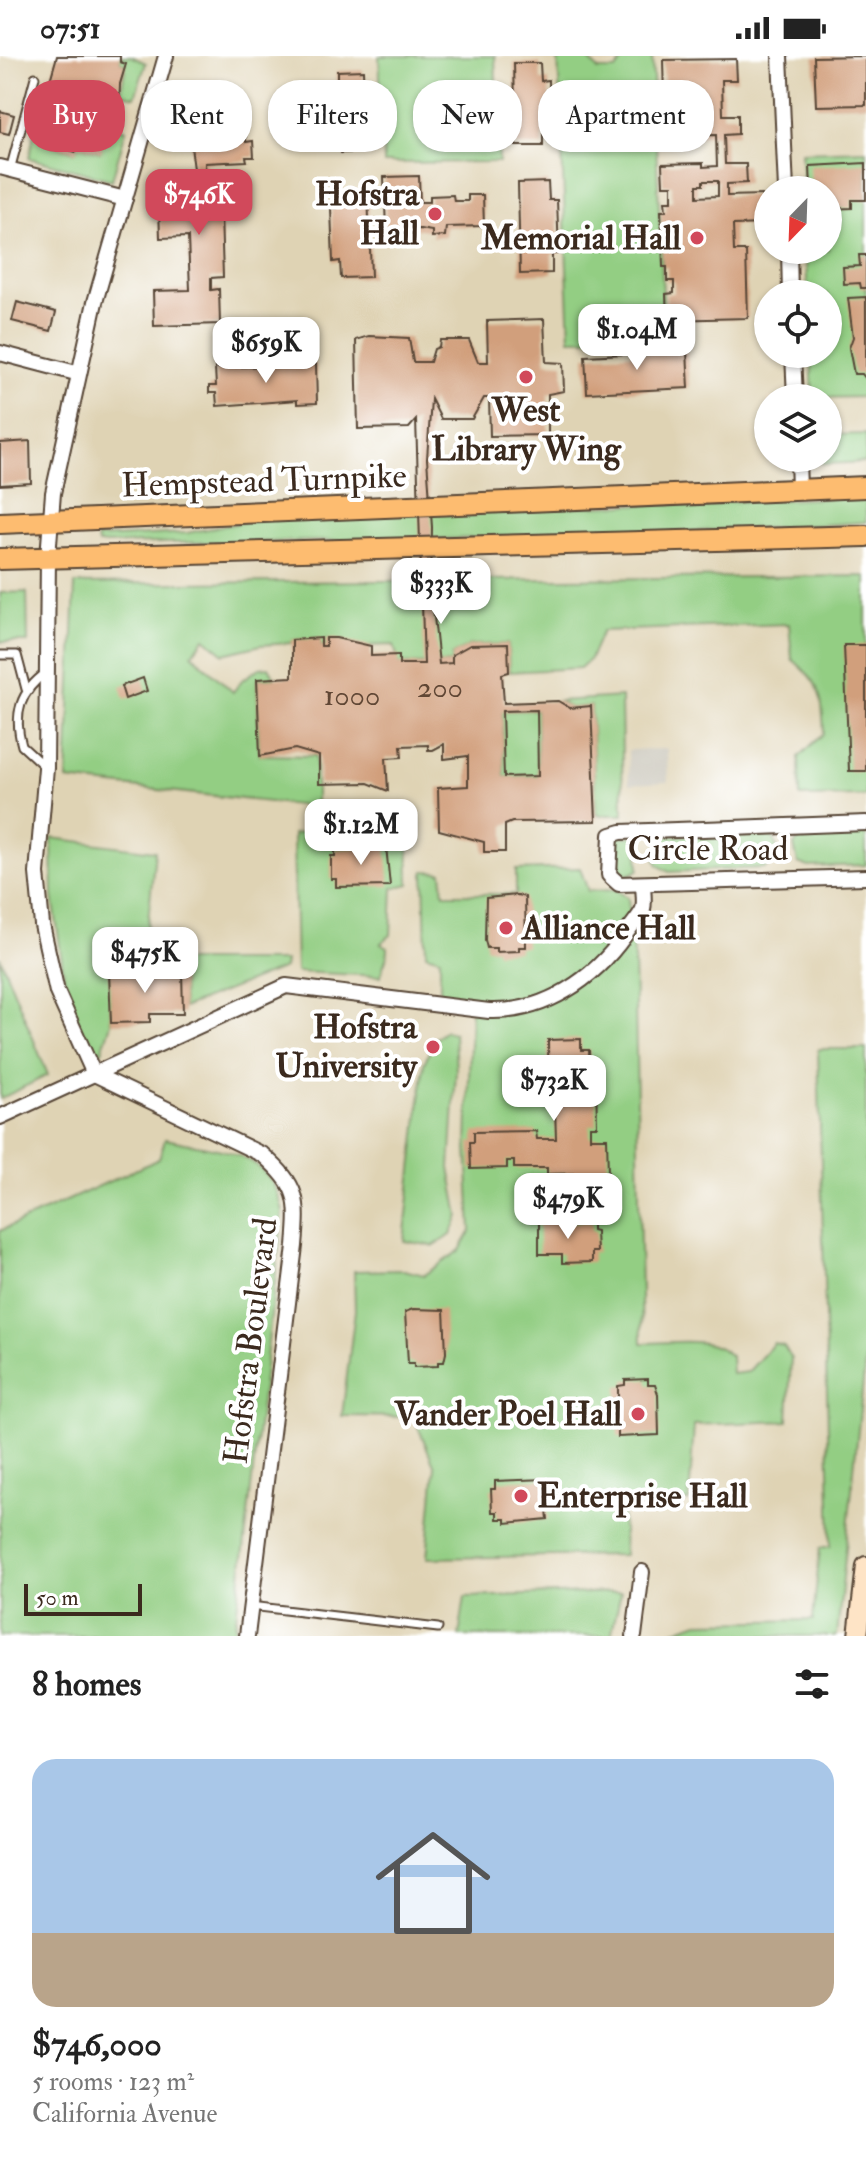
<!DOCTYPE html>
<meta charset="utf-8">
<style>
body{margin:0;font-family:"IM FELL Double Pica",serif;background:#f6f6f6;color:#222;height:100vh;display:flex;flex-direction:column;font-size:30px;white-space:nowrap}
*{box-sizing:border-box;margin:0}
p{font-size:26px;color:#767676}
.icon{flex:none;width:44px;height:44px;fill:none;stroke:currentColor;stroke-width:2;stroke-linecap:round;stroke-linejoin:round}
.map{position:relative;height:1580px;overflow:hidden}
.side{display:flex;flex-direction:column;background:#fff;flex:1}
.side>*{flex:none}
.guide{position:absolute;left:24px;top:24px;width:818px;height:72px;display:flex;gap:16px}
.needle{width:52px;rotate:203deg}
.fabs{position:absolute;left:754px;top:120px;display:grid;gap:16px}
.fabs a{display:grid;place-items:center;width:88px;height:88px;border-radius:50%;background:#fff;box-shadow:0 2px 6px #0004;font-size:40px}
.scale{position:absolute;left:24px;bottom:20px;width:118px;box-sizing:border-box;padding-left:8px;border:4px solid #3b2a1e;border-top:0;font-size:22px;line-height:28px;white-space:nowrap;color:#3b2a1e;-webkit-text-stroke:6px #fff;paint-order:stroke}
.price{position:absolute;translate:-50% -68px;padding:0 18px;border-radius:16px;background:#fff;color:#222;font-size:26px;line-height:52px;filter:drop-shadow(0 2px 4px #0008)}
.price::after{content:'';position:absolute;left:50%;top:48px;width:24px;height:18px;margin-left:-12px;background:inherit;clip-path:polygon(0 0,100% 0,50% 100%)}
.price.selected{background:#d1495b;color:#fff}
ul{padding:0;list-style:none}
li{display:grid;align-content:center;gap:16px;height:424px;padding:0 32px}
li span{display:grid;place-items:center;height:248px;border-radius:24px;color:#555}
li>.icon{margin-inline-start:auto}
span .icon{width:144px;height:144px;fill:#fffc;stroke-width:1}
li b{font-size:34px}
h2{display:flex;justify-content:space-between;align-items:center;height:96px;padding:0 32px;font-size:34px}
.pill{padding:0 28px;border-radius:32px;background:#fff;box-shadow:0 2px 6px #0004;font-size:28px;line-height:72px}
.pill.selected{background:#d1495b;color:#fff}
.status{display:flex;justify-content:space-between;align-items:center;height:56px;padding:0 40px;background:#fff;direction:ltr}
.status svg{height:22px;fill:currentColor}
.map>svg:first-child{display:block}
.built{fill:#dfd3b4;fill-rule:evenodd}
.industrial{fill:#c8c4b8}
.green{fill:#93ce83;stroke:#677c50;stroke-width:2}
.building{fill:#d19f7b;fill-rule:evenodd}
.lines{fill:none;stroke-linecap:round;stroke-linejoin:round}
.lane-casing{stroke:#564536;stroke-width:11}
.street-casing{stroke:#564536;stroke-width:18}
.secondary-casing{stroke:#564536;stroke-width:22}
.primary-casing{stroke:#564536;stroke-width:24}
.lane{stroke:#fff;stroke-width:7}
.street{stroke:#fff;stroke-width:14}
.secondary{stroke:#fee4c6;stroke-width:18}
.primary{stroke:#fdbc70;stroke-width:20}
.poi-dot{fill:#d1495b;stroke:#fff;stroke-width:3}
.labels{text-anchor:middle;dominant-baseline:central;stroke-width:8;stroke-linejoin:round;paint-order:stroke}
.number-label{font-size:30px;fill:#604735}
.poi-label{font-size:34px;font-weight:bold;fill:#3b2a1e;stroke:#fff;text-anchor:end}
.street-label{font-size:34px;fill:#3b2a1e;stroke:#fff}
</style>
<div class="status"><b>07:51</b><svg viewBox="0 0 49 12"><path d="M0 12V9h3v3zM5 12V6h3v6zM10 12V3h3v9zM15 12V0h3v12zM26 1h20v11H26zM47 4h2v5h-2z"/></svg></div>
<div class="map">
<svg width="866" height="1580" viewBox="0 0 866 1580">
<rect width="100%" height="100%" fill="#fff"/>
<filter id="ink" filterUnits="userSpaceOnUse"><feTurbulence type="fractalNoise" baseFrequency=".0125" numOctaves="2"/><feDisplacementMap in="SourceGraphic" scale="16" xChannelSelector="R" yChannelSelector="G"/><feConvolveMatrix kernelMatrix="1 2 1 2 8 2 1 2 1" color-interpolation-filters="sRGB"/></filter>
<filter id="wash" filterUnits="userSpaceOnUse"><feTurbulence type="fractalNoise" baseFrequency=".006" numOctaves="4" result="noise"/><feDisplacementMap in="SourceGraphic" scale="32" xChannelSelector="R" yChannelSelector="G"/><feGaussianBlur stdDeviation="1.8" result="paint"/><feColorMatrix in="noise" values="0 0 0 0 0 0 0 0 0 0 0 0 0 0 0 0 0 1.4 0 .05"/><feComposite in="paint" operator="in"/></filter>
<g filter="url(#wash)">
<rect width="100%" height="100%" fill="#f1dbbc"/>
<path class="built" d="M0 0H866V1580H0ZM768 134H828V194H768ZM768 238H828V298H768ZM768 342H828V402H768Z"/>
<path class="industrial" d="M667 693 668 726 629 728 628 694Z"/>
<g class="green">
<path d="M120 0H131L146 7 135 41 121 37 126 8 120 6Z"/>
<path d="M379 0H495L499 106 384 107Z"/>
<path d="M558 0H586L598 14H616L626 0H652L665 282 570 283Z"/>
<path d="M37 63 35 77 52 81 50 88 75 96 78 89 100 96 105 80 114 70 126 74 112 124 29 102Z"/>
<path d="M866 94V341L813 342 811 298H828V238H808L805 194H828V134H803L801 96Z"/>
<path d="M866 378V406L826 408 812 404 828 402V379Z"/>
<path d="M866 441V466C610 483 354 484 98 488L97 482 187 477 255 464 326 459Z"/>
<path d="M866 520V740L800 741 799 701 824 677C822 640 822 628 792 603L789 568 602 575 590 603 580 612 509 616 508 588 470 589 452 599V607L399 608 394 589 359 590 327 582 326 590H321L320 582 293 584 292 587 261 589 224 598 205 582 192 598 233 636 242 624 260 612 269 611 275 622 257 623 260 699 316 700V751L67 724 75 528Z"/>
<path d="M27 536 28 586H0V537Z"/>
<path d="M621 641 623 759H596L591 650 570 652 558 645Z"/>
<path d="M537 654 538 720 504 721 502 655Z"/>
<path d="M381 765H408L409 828 393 832 391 879 381 887 388 891C389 902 382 908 381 920L296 916 293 778Z"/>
<path d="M866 772V809L809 811 798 807 794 790 803 776Z"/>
<path d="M767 776C782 787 779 803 765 812L669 816 658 809 654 799 662 780Z"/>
<path d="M637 780 639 813C632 820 621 820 614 814V781Z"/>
<path d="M52 782 155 795 144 905H285L284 912 183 952 182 914 110 916 111 967 102 995 89 999 66 935 53 840Z"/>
<path d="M580 812 588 835 616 834 628 842 634 899 642 1287C671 1288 709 1278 731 1300L732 1318 748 1316 774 1287 784 1290 791 1302 788 1365 694 1369 689 1445 622 1452 624 1499 427 1502 435 1411 414 1361 342 1360 355 1254 354 1215 404 1214 424 1219 460 1194 471 1175 467 1091 471 953 447 947 440 933V902L426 898 424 815 442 816 444 838H516V814Z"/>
<path d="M0 901 48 1019 0 1043Z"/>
<path d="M445 975 454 977 456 1015 450 1112 459 1160 451 1179 433 1190 404 1185 424 1007 436 982Z"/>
<path d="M818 993H866V1296L837 1580H660L698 1566 813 1564 820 1492 831 1490Z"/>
<path d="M165 1083C218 1095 270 1091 283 1156L234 1580H0V1175L159 1103Z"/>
<path d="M621 1536 611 1580H459L465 1541Z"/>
</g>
<g id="blocks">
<g class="building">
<path d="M57 0H120V6L126 8 120 28 119 59 105 80 101 96 78 89 76 96 50 88 52 81 35 77Z"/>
<path d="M866 0V49L816 50 814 1Z"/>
<path d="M736 3 737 24H722L723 59H738V78L724 79 725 108H746L747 127 727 128V140L762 139 763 168 733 169 734 195H746L748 262 667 264 666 238 674 237V225H667V211H663L661 155H666L665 145H672V129H663L662 108 703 107V111L717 110 716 79 665 80 663 4ZM703 125H718V140L697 141V129H703Z"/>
<path d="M514 7H540L541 25 549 24 550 70 543 71V90H516Z"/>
<path d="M363 14 366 96 341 97 340 81 333 82 331 31H337V15Z"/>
<path d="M0 55 14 59 9 78 0 76Z"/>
<path d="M246 81V86L253 85 254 101H246L247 105 205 107 206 128 220 127 223 221 211 222V234L219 233 220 268 154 270 153 235 190 234 188 181 160 182 159 150H184L183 128H196L190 83Z"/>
<path d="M866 107V144H852V152L829 153 828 134H811L810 110Z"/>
<path d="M419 120 420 146H430V140L453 139 454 145H468V139H483L484 170 446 171 445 180 432 181V175L420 173 386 174 384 121Z"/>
<path d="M548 126 549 144H557L559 198H552V217L520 218 518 127Z"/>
<path d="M368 134 371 221 341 222 340 205 333 206 331 152H337L336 135Z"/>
<path d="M859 199H866V232H861L860 227 844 228 843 211 860 210Z"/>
<path d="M866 241V323L862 318H854L849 292 853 281 848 242Z"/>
<path d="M17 246 56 256 51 275 12 265Z"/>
<path d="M544 263 546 306 563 307 564 335 548 338V379L490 380 489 342H484L472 363H441L431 343 427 403 432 471 431 532 439 608 452 607V599L470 589 508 588 509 616 502 618 504 647 558 645 570 652 591 650 596 765 512 766 505 769V796H484V786L439 774 438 732 468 730V700L444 703V688L433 694H428V689L401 690 402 701 386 702 388 735 368 727 319 728V700L295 693 260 700 257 623 292 621V584L321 582V590H326V582H336L371 590V600L399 599V608H424L416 364 409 372 358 373 356 284 369 280 409 282 413 306H430L434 293 439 291 440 284H469L478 306H488L487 265ZM537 654 538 720 504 721 502 655Z"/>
<path d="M687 295 689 332 587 337 585 300Z"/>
<path d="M316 308 317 347 297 348V344L217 350 216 337H209V330H216L215 312Z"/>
<path d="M30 385 31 427 0 429V387Z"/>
<path d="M844 589H866V715H849Z"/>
<path d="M143 622 147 635 125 643 121 630Z"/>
<path d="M386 790 390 830 336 831V823H331V800H335V793Z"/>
<path d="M517 839 525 841 526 891H519V895L496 896V892H487L485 884 486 842Z"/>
<path d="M182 914 183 958H150V966L111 967 109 916Z"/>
<path d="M581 983V994H589L590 1020H596L597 1070H590V1082H607L608 1117 547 1118V1112H514V1105H507V1112L471 1113 470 1086H474V1076L536 1075 537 1083H556L555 1051H549L548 984Z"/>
<path d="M539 1166H592V1174L596 1175 597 1196H592V1206L562 1207V1198H539Z"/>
<path d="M413 1253 444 1254 446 1297 444 1306H438V1310L414 1311V1307H408L405 1256Z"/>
<path d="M648 1323V1329H655L658 1338 659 1379 618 1381V1330L625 1329V1324Z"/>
<path d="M547 1423 550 1454H547L548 1463 506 1467V1463H497V1456H492L491 1433H495V1425Z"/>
</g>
</g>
</g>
<g filter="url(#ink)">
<use href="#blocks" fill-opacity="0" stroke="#564536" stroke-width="2"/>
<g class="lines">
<g class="lane-casing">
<g id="lane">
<path d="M10 114 35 21"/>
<path d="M0 599H17L26 633"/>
<path d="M46 712 22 690C13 658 20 635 47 616"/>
<path d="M250 1550 438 1572"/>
</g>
</g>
<g class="street-casing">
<g id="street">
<path d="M166 0 95 246 53 437 48 501 46 712 37 817 42 869 57 936 94 1018 263 1099C299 1131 299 1143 295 1190L247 1580"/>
<path d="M780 0 786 134"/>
<path d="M0 111 125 143"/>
<path d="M789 194 790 238"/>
<path d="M0 297 76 317"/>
<path d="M793 298 795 342"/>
<path d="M798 402 799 434"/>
<path d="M866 767 621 776 611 779 609 819 619 828 866 821"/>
<path d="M0 1061 286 930 489 955C545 957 594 923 625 879 630 871 640 861 643 853 645 846 643 835 643 828"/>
<path d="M634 1580 642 1516"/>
</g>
</g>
<g class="secondary-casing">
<path id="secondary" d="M858 1580 866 1510"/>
</g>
<g class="primary-casing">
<g id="primary">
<path d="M0 467 866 431"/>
<path d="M0 503 866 480"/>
</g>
</g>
<use href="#lane" class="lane"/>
<use href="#street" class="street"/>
<use href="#secondary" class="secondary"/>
<use href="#primary" class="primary"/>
</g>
</g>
<g class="poi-dot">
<circle cx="435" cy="158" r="8"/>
<circle cx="697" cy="182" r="8"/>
<circle cx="526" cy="321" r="8"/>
<circle cx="506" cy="872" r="8"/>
<circle cx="433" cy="991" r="8"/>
<circle cx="638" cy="1358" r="8"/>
<circle cx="521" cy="1440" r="8"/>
</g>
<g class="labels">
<g class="number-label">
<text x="440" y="631">200</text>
<text x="352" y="639">1000</text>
</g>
<g class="poi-label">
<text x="419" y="138">Hofstra<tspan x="419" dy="39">Hall</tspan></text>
<text x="681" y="182">Memorial Hall</text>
<text x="526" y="354" text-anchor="middle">West<tspan x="526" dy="39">Library Wing</tspan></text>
<text x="522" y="872" text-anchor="start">Alliance Hall</text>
<text x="417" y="971">Hofstra<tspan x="417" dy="39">University</tspan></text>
<text x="622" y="1358">Vander Poel Hall</text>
<text x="537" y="1440" text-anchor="start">Enterprise Hall</text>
</g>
<g class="street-label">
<text transform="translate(264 425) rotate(-2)">Hempstead Turnpike</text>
<text x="708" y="793">Circle Road</text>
<text transform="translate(251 1285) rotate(-83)">Hofstra Boulevard</text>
</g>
</g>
</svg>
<div class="fabs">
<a><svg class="needle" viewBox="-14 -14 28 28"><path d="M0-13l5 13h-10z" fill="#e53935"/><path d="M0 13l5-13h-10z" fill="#767676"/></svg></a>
<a><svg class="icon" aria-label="locate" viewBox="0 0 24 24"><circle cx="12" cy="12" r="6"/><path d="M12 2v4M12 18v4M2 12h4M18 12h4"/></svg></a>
<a><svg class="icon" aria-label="layers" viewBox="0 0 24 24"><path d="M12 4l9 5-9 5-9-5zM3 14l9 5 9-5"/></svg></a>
</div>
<div class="scale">50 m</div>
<b class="price selected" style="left:199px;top:181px">$746K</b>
<b class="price" style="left:637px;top:316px">$1.04M</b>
<b class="price" style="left:266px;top:329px">$659K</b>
<b class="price" style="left:441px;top:570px">$333K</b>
<b class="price" style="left:361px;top:811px">$1.12M</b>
<b class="price" style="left:145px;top:939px">$475K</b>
<b class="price" style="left:554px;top:1067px">$732K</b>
<b class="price" style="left:568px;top:1185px">$479K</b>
<div class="guide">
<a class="pill selected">Buy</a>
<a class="pill">Rent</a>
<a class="pill">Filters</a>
<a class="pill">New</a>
<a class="pill">Apartment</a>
</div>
</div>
<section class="side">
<h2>8 homes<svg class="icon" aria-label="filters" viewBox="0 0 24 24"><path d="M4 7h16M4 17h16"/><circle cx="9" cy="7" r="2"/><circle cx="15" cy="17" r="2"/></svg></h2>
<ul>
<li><span style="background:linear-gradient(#a9c7e8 70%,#b9a48a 0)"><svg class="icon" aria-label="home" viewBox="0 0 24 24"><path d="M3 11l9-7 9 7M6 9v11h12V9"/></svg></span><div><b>$746,000</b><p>5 rooms · 123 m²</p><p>California Avenue</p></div></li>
</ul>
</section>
